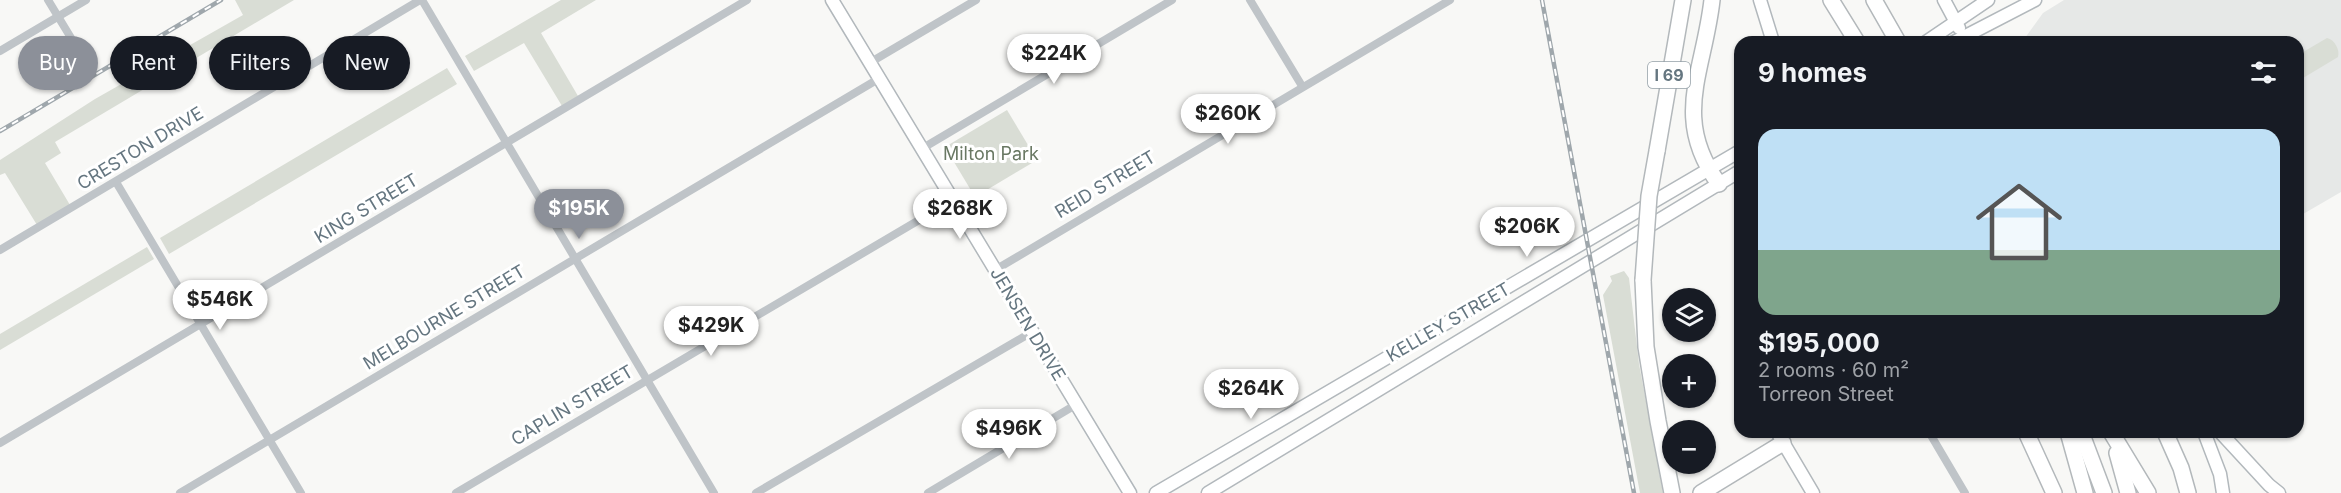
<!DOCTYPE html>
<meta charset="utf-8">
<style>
body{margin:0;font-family:Inter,sans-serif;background:#242831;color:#f1f3f6;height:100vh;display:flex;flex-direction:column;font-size:22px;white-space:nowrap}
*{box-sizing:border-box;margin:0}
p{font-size:20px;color:#9ea1a6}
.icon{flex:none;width:33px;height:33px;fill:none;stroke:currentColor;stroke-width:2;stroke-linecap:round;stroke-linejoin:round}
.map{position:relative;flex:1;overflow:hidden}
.side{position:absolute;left:1734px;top:36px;width:570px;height:402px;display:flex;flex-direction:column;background:#171b24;border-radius:18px;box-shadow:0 2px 4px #0004}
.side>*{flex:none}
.banner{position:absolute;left:18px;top:36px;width:570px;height:54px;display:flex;gap:12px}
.buttons{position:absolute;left:1662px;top:288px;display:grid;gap:12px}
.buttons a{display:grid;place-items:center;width:54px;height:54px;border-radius:50%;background:#171b24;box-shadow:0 2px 4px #0004;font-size:30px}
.price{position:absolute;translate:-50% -51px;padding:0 14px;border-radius:21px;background:#fff;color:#222;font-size:20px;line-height:39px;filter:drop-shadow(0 2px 3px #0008)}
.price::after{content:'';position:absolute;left:50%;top:36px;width:18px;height:14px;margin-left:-9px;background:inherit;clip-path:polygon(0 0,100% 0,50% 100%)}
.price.selected{background:#8c9099;color:#fff}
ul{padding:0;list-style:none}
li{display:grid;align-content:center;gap:12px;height:318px;padding:0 24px}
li+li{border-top:2px solid #363941}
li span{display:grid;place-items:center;height:186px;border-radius:18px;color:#555}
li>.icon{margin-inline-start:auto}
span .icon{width:108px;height:108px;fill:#fffc;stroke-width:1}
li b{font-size:26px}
h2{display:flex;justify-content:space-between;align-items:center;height:72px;padding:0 24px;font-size:26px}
.tag{padding:0 21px;border-radius:27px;background:#171b24;box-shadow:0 2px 4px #0004;font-size:21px;line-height:54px}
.tag.selected{background:#8c9099;color:#fff}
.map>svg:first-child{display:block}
.built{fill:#e6e8e7}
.green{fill:#d9ddd5}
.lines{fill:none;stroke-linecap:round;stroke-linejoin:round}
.secondary-casing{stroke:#b2b8bc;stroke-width:15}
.motorway-casing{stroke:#b3b8bb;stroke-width:18}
.minor{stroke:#bfc4c8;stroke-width:8}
.secondary{stroke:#fff;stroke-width:12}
.motorway{stroke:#fff;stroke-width:15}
.rail-casing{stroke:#9fa7ac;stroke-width:4.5}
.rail{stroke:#fff;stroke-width:2;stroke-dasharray:7;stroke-linecap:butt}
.motorway-bridge-casing{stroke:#b3b8bb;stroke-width:18;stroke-linecap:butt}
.motorway-bridge{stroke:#fff;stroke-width:15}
.labels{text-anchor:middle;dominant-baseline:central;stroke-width:6;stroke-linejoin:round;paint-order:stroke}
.shield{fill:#fff;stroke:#939fa6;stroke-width:1.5}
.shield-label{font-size:16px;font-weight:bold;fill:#657680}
.street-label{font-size:18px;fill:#657680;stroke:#fff}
.park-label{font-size:18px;fill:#697863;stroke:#fff}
</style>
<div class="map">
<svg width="2341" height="493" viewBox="0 0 2341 493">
<rect width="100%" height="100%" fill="#f8f8f6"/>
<path class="built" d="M2064 0H2341V192L2298 217V42H2022L2043 13Z"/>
<g class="green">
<path d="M235 0H294L55 142 61 153 45 163 70 205 37 225 5 173 0 175V160L95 99 243 15Z"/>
<path d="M561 0H596L541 33 578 96 562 106 524 43 474 71 465 56Z"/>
<path d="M2327 38C2335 40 2340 50 2338 57L2298 81V55Z"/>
<path d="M447 68 457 84 169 254 160 238Z"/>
<path d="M1007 110 1037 160 975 197 945 147Z"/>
<path d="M147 247 154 259 0 350V334Z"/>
<path d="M1624 271 1629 278 1639 364 1663 493H1640L1603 295 1612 281 1610 276Z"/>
</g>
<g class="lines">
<g class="secondary-casing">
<g id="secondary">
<path d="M832 0 1130 493"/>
<path d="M1760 0 1773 42"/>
<path d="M1944 0 1959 28"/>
<path d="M1926 42 1988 0"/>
<path d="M1954 42 2035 0"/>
<path d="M1777 432 1813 493"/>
<path d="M2204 432 2220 474 2223 493"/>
<path d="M2220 432 2269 485 2279 493"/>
<path d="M1156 493 1740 151"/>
<path d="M1208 493 1740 171"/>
</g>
</g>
<g class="motorway-casing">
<g id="motorway">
<path d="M1712 0C1704 72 1671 118 1719 184"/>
<path d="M1831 0 1857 42"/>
<path d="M1874 0 1898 42"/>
<path d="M1657 151 1683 0"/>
<path d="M1643 280 1646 347 1658 421 1672 493"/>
<path d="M2026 432 2054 493"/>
<path d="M2068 432 2085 493"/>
<path d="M2081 432 2104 493"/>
<path d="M2111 432 2148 493"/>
<path d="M2165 432 2181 468 2188 493"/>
<path d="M2117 453 2128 493"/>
<path d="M1701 493 1783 443"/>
</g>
</g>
<g class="minor">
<path d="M48 0 82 56"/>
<path d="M422 0 714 493"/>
<path d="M1250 0 1302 86"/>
<path d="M0 51 86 0"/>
<path d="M871 62 976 0"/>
<path d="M923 148 1172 0"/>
<path d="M116 182 301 493"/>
<path d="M0 250 420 0"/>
<path d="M995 270 1450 0"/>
<path d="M1929 432 1965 493"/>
<path d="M0 443 747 0"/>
<path d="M180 493 880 78"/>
<path d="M456 493 953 200"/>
<path d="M756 493 1032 332"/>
<path d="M928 493 1077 404"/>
</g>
<use href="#secondary" class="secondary"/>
<use href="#motorway" class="motorway"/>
<g class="rail-casing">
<g id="rail">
<path d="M1542 0 1634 493"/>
<path d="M0 131 221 0"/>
</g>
</g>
<use href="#rail" class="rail"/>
<g class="motorway-bridge-casing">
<path id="motorway-bridge" d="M1643 280 1649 196 1657 151"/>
</g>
<use href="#motorway-bridge" class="motorway-bridge"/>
</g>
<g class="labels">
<rect class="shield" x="1648" y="62" width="42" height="26" rx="4.5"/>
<g class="shield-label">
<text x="1669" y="75">I 69</text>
</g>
<g class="street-label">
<text transform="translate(140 148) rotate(-31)">CRESTON DRIVE</text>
<text transform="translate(1105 184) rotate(-31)">REID STREET</text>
<text transform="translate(366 208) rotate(-31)">KING STREET</text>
<text transform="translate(444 317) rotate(-31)">MELBOURNE STREET</text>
<text transform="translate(1448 322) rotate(-30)">KELLEY STREET</text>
<text transform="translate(1028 324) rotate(59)">JENSEN DRIVE</text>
<text transform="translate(572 405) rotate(-31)">CAPLIN STREET</text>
</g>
<g class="park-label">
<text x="991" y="153">Milton Park</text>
</g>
</g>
</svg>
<div class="buttons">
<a><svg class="icon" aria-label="layers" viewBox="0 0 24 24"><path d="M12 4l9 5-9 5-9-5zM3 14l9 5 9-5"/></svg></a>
<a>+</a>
<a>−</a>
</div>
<b class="price" style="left:1054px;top:85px">$224K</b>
<b class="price" style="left:1228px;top:145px">$260K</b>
<b class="price selected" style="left:579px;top:240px">$195K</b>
<b class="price" style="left:960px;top:240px">$268K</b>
<b class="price" style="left:1527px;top:258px">$206K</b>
<b class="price" style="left:220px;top:331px">$546K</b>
<b class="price" style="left:711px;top:357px">$429K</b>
<b class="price" style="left:1251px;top:420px">$264K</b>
<b class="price" style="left:1009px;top:460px">$496K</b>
<div class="banner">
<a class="tag selected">Buy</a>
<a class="tag">Rent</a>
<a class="tag">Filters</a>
<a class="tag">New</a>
</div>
<section class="side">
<h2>9 homes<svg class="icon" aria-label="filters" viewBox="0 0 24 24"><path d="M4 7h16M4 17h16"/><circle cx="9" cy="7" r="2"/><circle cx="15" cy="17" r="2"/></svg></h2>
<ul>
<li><span style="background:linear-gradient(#bfe0f5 65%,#7fa58c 0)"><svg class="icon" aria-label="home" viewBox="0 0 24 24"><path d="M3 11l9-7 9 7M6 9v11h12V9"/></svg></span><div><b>$195,000</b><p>2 rooms · 60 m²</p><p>Torreon Street</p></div></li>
</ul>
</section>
</div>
